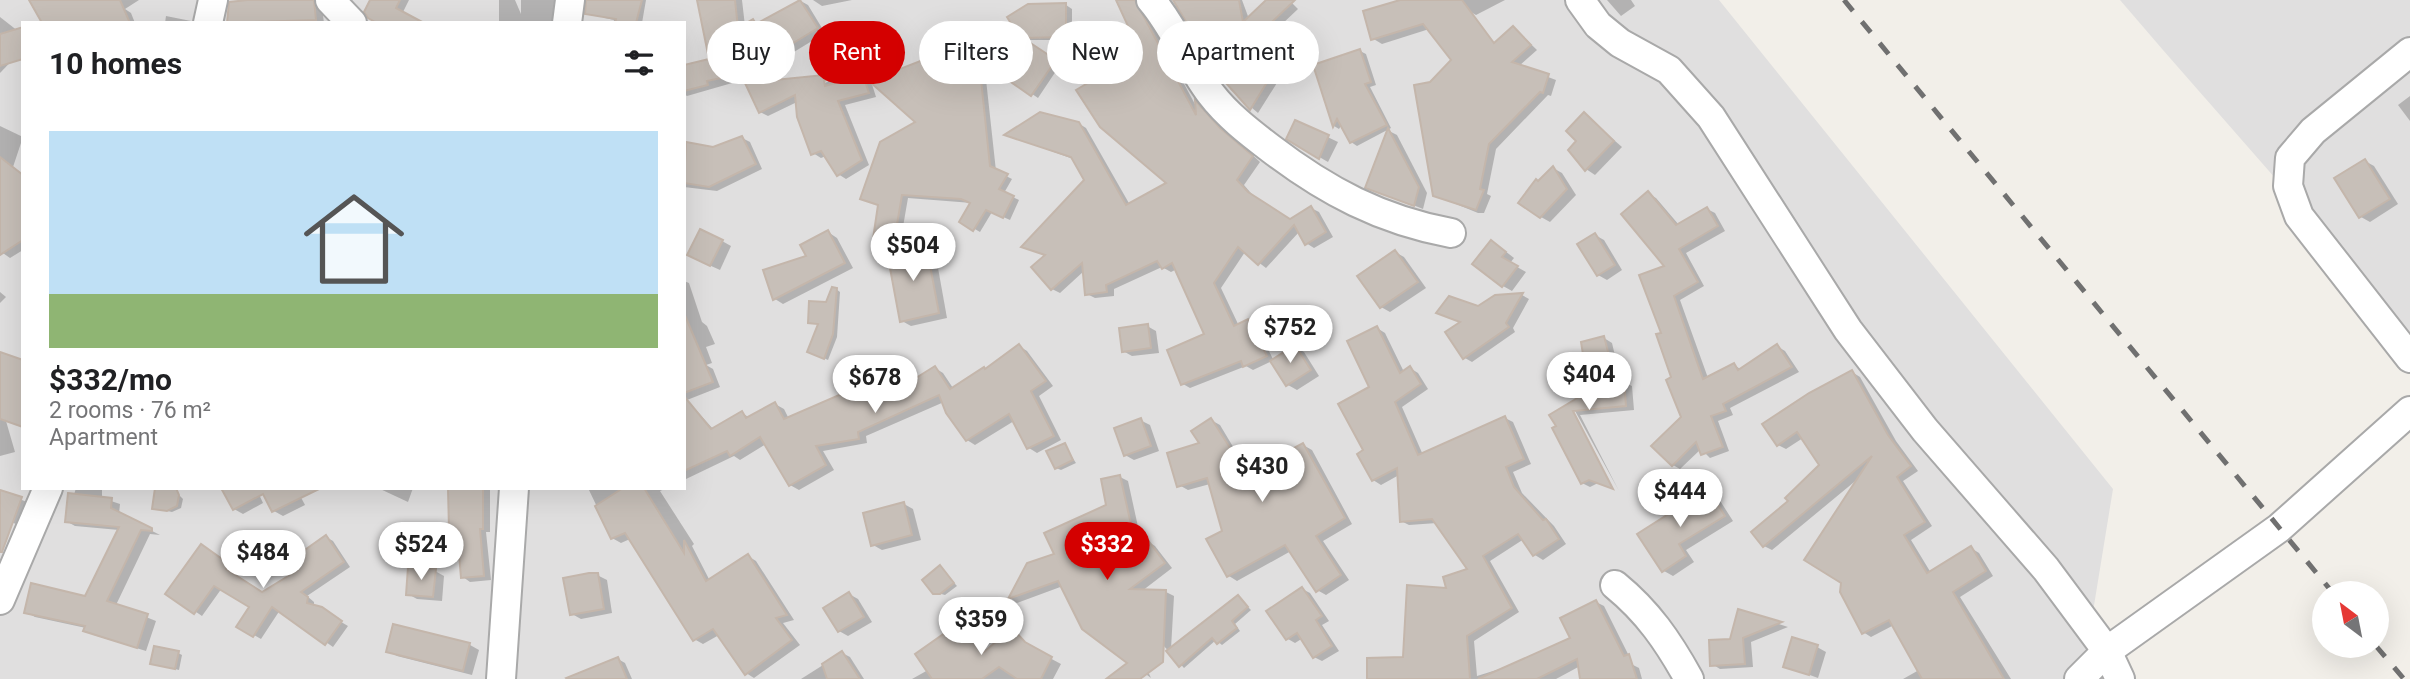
<!DOCTYPE html>
<meta charset="utf-8">
<style>
body{margin:0;font-family:Roboto,sans-serif;background:#f2f2f2;color:#202124;height:100vh;display:flex;flex-direction:column;font-size:26px;white-space:nowrap}
*{box-sizing:border-box;margin:0}
p{font-size:23px;color:#757577}
.icon{flex:none;width:38px;height:38px;fill:none;stroke:currentColor;stroke-width:2;stroke-linecap:round;stroke-linejoin:round}
.map{position:relative;flex:1;overflow:hidden}
.panel{position:absolute;left:21px;top:21px;width:665px;height:469px;display:flex;flex-direction:column;background:#fff;border-radius:0px;box-shadow:0 7px 28px #0002}
.panel>*{flex:none}
.guide{position:absolute;left:707px;top:21px;width:665px;height:63px;display:flex;gap:14px}
.needle{width:46px;rotate:328deg}
.buttons{position:absolute;left:2312px;top:581px;display:grid;gap:14px}
.buttons a{display:grid;place-items:center;width:77px;height:77px;border-radius:50%;background:#fff;box-shadow:0 7px 28px #0002;font-size:35px}
.price{position:absolute;translate:-50% -60px;padding:0 16px;border-radius:24px;background:#fff;color:#222;font-size:23px;line-height:46px;filter:drop-shadow(0 2px 4px #0008)}
.price::after{content:'';position:absolute;left:50%;top:42px;width:21px;height:16px;margin-left:-10px;background:inherit;clip-path:polygon(0 0,100% 0,50% 100%)}
.price.on{background:#d40000;color:#fff}
ul{padding:0;list-style:none}
li{display:grid;align-content:center;gap:14px;height:371px;padding:0 28px}
li span{display:grid;place-items:center;height:217px;border-radius:0px;color:#555}
li>.icon{margin-inline-start:auto}
span .icon{width:126px;height:126px;fill:#fffc;stroke-width:1}
li b{font-size:30px}
h2{display:flex;justify-content:space-between;align-items:center;height:84px;padding:0 28px;font-size:30px}
.chip{padding:0 24px;border-radius:32px;background:#fff;box-shadow:0 7px 28px #0002;font-size:24px;line-height:63px}
.chip.on{background:#d40000;color:#fff}
.map>svg:first-child{display:block}
.residential{fill:#e0dfdf;fill-rule:evenodd}
.shadow{fill:#0003;fill-rule:evenodd}
.building{fill:#c7bfb8;stroke:#c4b6ab;stroke-width:2}
.lines{fill:none;stroke-linecap:round;stroke-linejoin:round}
.minor-casing{stroke:#a9a9a9;stroke-width:32}
.minor{stroke:#fff;stroke-width:28}
.rail{stroke:#707070;stroke-width:5;stroke-dasharray:14 14;stroke-linecap:butt}
</style>
<div class="map">
<svg width="2410" height="679" viewBox="0 0 2410 679">
<rect width="100%" height="100%" fill="#f2efe9"/>
<g class="residential">
<path d="M0 0H1719L2113 489 2082 679H0ZM23 23H684V488H23Z"/>
<path d="M2120 0H2410V332L2163 50Z"/>
</g>
<g class="shadow">
<path d="M31 0H139L125 9 131 13 135 23H47Z"/>
<path d="M246 0H321L324 23H229L249 2Z"/>
<path d="M372 0H409L402 14Z"/>
<path d="M499 0H515L521 14V0H554V23H499Z"/>
<path d="M601 0H646L642 23H613L614 20 605 18 599 15Z"/>
<path d="M705 0H742L745 26 753 21 759 24 799 0 808 5 825 33 753 77 687 96 684 94V67L711 61Z"/>
<path d="M813 0H852L822 6Z"/>
<path d="M1118 0H1139L1197 108V103L1260 162 1244 185 1256 199 1291 221 1311 208 1319 212 1333 237 1314 248 1306 243 1299 232 1266 268 1245 252 1221 288 1239 326 1248 321 1256 326 1274 361 1295 347 1304 352 1319 376 1297 390 1288 385 1272 361 1253 370 1246 366 1190 388 1183 384 1207 335 1177 269 1171 272 1162 267 1114 289V296L1095 298 1087 294 1084 271 1060 293 1052 289 1047 256 1024 247 1086 180 1073 159 1007 135 1078 123 1086 128 1130 205 1169 184 1143 53Z"/>
<path d="M1176 0H1242L1249 19 1268 0H1289L1298 9 1258 47 1287 67 1258 113 1231 90Z"/>
<path d="M1406 0H1428L1445 24 1382 44 1372 38Z"/>
<path d="M1462 0H1505L1476 15 1467 10Z"/>
<path d="M1607 0H1631L1635 6 1621 16Z"/>
<path d="M1066 5 1072 9V40H1024L1060 65 1038 98 984 61 996 171 1012 179 1004 193 1019 200 1010 220 992 212 980 232 961 221 972 203 908 198 900 244 875 238 918 122 948 55 957 51 961 53Z"/>
<path d="M166 16 191 21 194 23H165Z"/>
<path d="M0 17 23 35V49L0 73Z"/>
<path d="M1514 28 1537 50 1519 66 1556 80 1551 96 1548 95 1496 149 1487 194 1491 196 1484 213H1478L1434 195 1480 78Z"/>
<path d="M1360 51 1366 54 1376 85 1370 87 1391 128 1357 146 1351 142 1342 124 1339 129 1334 126 1315 66Z"/>
<path d="M834 75 843 82 863 77 871 81 876 97 845 105 869 165 846 179 838 174 826 156 821 158 813 153 799 117 797 102 768 116 760 112 747 85ZM824 79H833L817 87 816 84Z"/>
<path d="M2410 96V121L2398 105Z"/>
<path d="M1584 114 1622 147 1595 175 1586 169 1578 141Z"/>
<path d="M1296 122 1338 142 1328 162 1288 139Z"/>
<path d="M0 126 23 137 13 167 23 175 0 178Z"/>
<path d="M1389 131 1397 135 1427 193 1423 209 1368 187Z"/>
<path d="M742 138 750 142 762 169 717 191 684 187V144L713 149Z"/>
<path d="M2365 161 2374 166 2398 204 2370 222 2361 217Z"/>
<path d="M1553 168 1562 173 1576 195 1550 222 1541 217 1538 183Z"/>
<path d="M1648 194 1656 198 1679 225 1707 209 1715 213 1725 231 1686 253 1704 286 1680 300 1708 378 1734 365 1742 370 1777 346 1785 351 1799 372 1730 408 1733 415 1718 421 1729 451 1710 458 1701 449 1680 469 1673 465 1683 418 1663 334 1667 267Z"/>
<path d="M0 201 23 212V250L10 258 0 251Z"/>
<path d="M828 232 837 238 853 268 783 304 775 299 766 271 808 257Z"/>
<path d="M1595 235 1604 240 1622 270 1607 280 1598 275Z"/>
<path d="M722 241 731 246 720 270 698 260Z"/>
<path d="M926 246 935 251 947 318 911 326 902 321Z"/>
<path d="M1500 247 1514 258 1510 263 1526 272 1512 291 1503 286Z"/>
<path d="M1395 252 1404 257 1426 288 1390 312 1381 307Z"/>
<path d="M684 281 689 283 702 322 707 326 715 344 706 347 712 363 706 365 713 369 720 387 687 400 714 430 742 413 750 418 775 404 784 409 789 419 846 394 856 368 864 373 868 384 884 377 893 382 897 392 935 368 943 373 953 388 987 370 1019 346 1027 351 1053 386 1039 396 1061 440 1037 453 1029 448 1014 421 975 445 967 440 944 402 866 436 867 443 823 451 834 470 799 490 790 485 766 444 740 460 734 456 684 480Z"/>
<path d="M836 289 840 292 837 337 828 360 813 353 819 325 810 322 827 304Z"/>
<path d="M0 292 6 297 0 303Z"/>
<path d="M1522 295 1529 299 1513 328 1515 332 1472 362 1465 358 1478 308 1496 296Z"/>
<path d="M1147 326 1156 331 1159 353 1132 356 1123 351Z"/>
<path d="M1377 328 1385 333 1404 372 1410 368 1418 373 1428 389 1402 407 1423 455 1505 418 1513 422 1531 464 1513 472 1522 493 1554 526 1566 544 1543 560 1535 555 1524 539 1490 561 1519 612 1474 641 1477 676 1528 660 1572 638 1596 602 1604 606 1628 654 1588 669 1582 665 1556 679H1369L1405 658 1449 589 1470 570 1437 523 1409 525 1401 521 1399 475 1381 485 1373 480 1366 451Z"/>
<path d="M1604 338 1612 343 1621 381 1632 386 1634 410 1580 415 1619 491 1574 409H1570L1598 483 1590 487 1582 483 1551 415 1591 391Z"/>
<path d="M0 352 23 361V427L6 421 15 452 0 456Z"/>
<path d="M1852 372 1860 377 1896 441 1918 471 1903 481 1932 526 1911 540 1931 573 1971 548 1979 553 1993 576 1960 597 2011 679H1903L1919 670 1894 625 1871 637 1863 632 1859 478 1772 550 1764 546 1790 501 1822 465 1803 438 1786 449 1778 445Z"/>
<path d="M1140 420 1150 425 1159 451 1134 460 1125 455Z"/>
<path d="M1211 420 1220 425 1238 455 1257 450 1266 455 1268 463 1303 445 1312 450 1352 524 1323 541 1349 580 1326 595 1317 590 1291 551 1237 581 1229 576 1224 531 1210 484 1188 490 1179 485Z"/>
<path d="M1064 445 1076 463 1061 470 1056 468Z"/>
<path d="M1120 477 1128 481 1142 545 1147 541 1155 546 1172 568 1142 591 1166 592 1174 596 1171 649 1238 597 1251 610 1235 624 1240 631 1222 645 1216 640 1184 668 1109 586 1151 678 1084 628 1063 586 1017 603 1010 598 1029 565 1056 555 1108 506Z"/>
<path d="M76 488H102V498L120 504 119 514 160 535 150 534 116 605 156 621 146 651 94 635 86 628 35 617 26 612 86 598 119 530 75 526 66 521Z"/>
<path d="M256 488 263 503 243 514 234 509Z"/>
<path d="M296 488 305 505 283 516 274 511Z"/>
<path d="M378 488H413L408 502Z"/>
<path d="M450 488H490V532H486L491 580 470 582 463 577 459 534 450 529Z"/>
<path d="M588 488H667L660 491 694 544 692 546 710 581 748 556 756 561 794 620 783 623 800 645 754 678 746 673 719 635 703 644 694 639 630 539 621 543 612 538Z"/>
<path d="M173 489 183 499 181 508 172 512 154 508Z"/>
<path d="M1708 491 1717 496 1733 521 1686 550 1694 562 1673 576 1664 571Z"/>
<path d="M0 492 30 503 23 526 0 519Z"/>
<path d="M904 504 913 509 921 540 882 550 873 545Z"/>
<path d="M326 537 333 541 350 567 307 596 314 602V606L348 626 333 647 280 610 261 639 238 626 251 607 222 588 202 616 168 593 208 550 235 569 231 574 263 594 300 570Z"/>
<path d="M940 568 957 586 945 595 934 592Z"/>
<path d="M435 571 444 576 442 601 417 599 408 594Z"/>
<path d="M597 575 607 580 612 613 581 619 572 614Z"/>
<path d="M1302 589 1310 593 1329 621 1322 625 1339 651 1322 661 1314 657 1303 638 1295 643 1288 639Z"/>
<path d="M849 594 858 599 872 622 848 636 839 631Z"/>
<path d="M1739 611 1788 627 1751 642 1753 667 1720 669 1712 664 1732 640Z"/>
<path d="M962 623 971 629 987 651 1012 630 1033 649 1061 664 1053 679H912L928 670Z"/>
<path d="M394 626 470 645 479 650 472 675 397 656 388 651Z"/>
<path d="M1817 647 1826 652 1818 678 1785 666Z"/>
<path d="M178 653 182 655 179 670 152 663Z"/>
<path d="M842 653 850 657 864 679H801Z"/>
<path d="M618 659 625 663 632 679H597Z"/>
<path d="M1631 664 1639 668 1642 679H1609Z"/>
</g>
<g class="building">
<path d="M29 0H120L130 23H42Z"/>
<path d="M247 0H314L316 20 227 23 229 2Z"/>
<path d="M370 0H400L396 8 424 23H377L368 18 364 12Z"/>
<path d="M586 0H642L636 23H615L616 19 585 14Z"/>
<path d="M697 0H735L738 28 753 19 756 24 800 0 818 28 744 73 707 81 708 85 684 91V65L709 59Z"/>
<path d="M1116 0H1135L1196 115 1195 100 1220 128 1253 156 1237 180 1248 192 1290 219 1311 206 1326 232 1305 245 1294 225 1258 265 1238 247 1214 283 1234 326 1248 319 1267 356 1243 367 1241 361 1181 385 1167 350 1204 334 1172 263 1162 269 1157 261 1106 285 1107 292 1085 295 1082 263 1051 290 1031 267 1045 255 1021 247 1084 180 1071 157 1004 135 1040 112 1079 122 1126 205 1166 183 1100 127 1076 90 1140 52Z"/>
<path d="M1173 0H1239L1243 22 1266 0H1295L1251 42 1280 61 1250 110 1217 73Z"/>
<path d="M1400 0H1462L1494 43 1513 26 1531 45 1512 62 1549 74 1543 93 1540 92 1489 144 1480 189 1484 190 1476 210 1433 196 1414 85 1430 82 1451 60 1423 24 1371 40 1363 11Z"/>
<path d="M1066 3V37L1023 38 1056 60 1031 96 979 60 990 166 1008 174 999 189 1014 196 1003 218 986 210 973 231 959 222 970 203 961 199 902 195 894 242 873 239 878 205 860 199 880 142 915 122 869 81 946 51 947 53 957 49 958 52 1012 25 1007 17 1028 4Z"/>
<path d="M23 27V59L0 66V34Z"/>
<path d="M1360 49 1371 82 1365 84 1387 125 1350 143 1337 119 1333 127 1313 65Z"/>
<path d="M834 74 835 76 824 81 825 86 863 75 869 93 838 101 862 160 837 176 821 151 811 155 797 117 795 95 759 113 745 83Z"/>
<path d="M1584 112 1614 141 1585 171 1568 150 1576 141 1566 131Z"/>
<path d="M1295 120 1329 135 1319 159 1286 139Z"/>
<path d="M1388 128 1419 187 1414 206 1365 188Z"/>
<path d="M742 136 756 164 709 187 684 183 686 142 713 147Z"/>
<path d="M0 157 23 175V240L0 255Z"/>
<path d="M2365 159 2390 199 2359 218 2334 178Z"/>
<path d="M1553 166 1567 189 1540 218 1518 203 1536 179 1538 181Z"/>
<path d="M1648 191 1676 225 1707 207 1718 226 1679 249 1698 282 1674 296 1703 379 1734 363 1738 370 1777 344 1792 367 1723 404 1726 411 1711 416 1723 447 1701 455 1696 442 1672 466 1651 446 1681 417 1666 380 1671 377 1656 334 1661 333 1639 275 1664 266 1621 214Z"/>
<path d="M700 229 723 240 710 266 687 255Z"/>
<path d="M828 230 845 263 773 300 763 270 806 256 800 245Z"/>
<path d="M1595 233 1615 265 1597 276 1577 244Z"/>
<path d="M1491 240 1506 252 1502 257 1518 266 1502 287 1472 264Z"/>
<path d="M926 244 939 313 900 322 887 252Z"/>
<path d="M1395 250 1418 282 1380 308 1357 276Z"/>
<path d="M832 287 837 288 833 334 824 359 807 352 818 324 808 323 809 301 826 302Z"/>
<path d="M1523 293 1506 323 1509 327 1463 359 1445 332 1460 322 1436 313 1449 296 1478 306 1495 295Z"/>
<path d="M684 313 713 382 684 393Z"/>
<path d="M1148 324 1151 348 1122 352 1119 328Z"/>
<path d="M1377 326 1400 373 1410 366 1421 384 1395 402 1418 455 1505 416 1524 459 1506 467 1514 487 1543 520 1546 519 1559 539 1533 556 1518 534 1483 556 1512 608 1467 636 1470 679H1367V658L1403 657 1407 585 1446 588 1443 577 1467 569 1432 519 1400 522 1397 468 1372 481 1357 454 1363 450 1338 404 1369 387 1347 341Z"/>
<path d="M1604 336 1615 380 1624 379 1626 406 1573 411 1613 489 1589 480 1581 484 1552 428 1556 426 1549 415 1589 391 1581 342Z"/>
<path d="M1019 344 1046 381 1031 391 1054 436 1027 449 1009 414 966 441 946 413 939 395 858 432 859 439 816 446 826 465 789 486 760 437 730 456 727 451 684 471V396L711 429 742 411 746 418 775 402 784 419 844 393 838 372 856 367 861 385 884 375 892 393 935 366 950 389 984 367 985 369Z"/>
<path d="M1295 345 1311 370 1286 386 1270 361Z"/>
<path d="M0 352 23 360V427L0 419Z"/>
<path d="M1852 370 1888 435 1911 466 1897 477 1925 522 1904 535 1927 573 1971 546 1986 571 1953 592 2004 679H1922L1889 620 1862 634 1840 592 1841 583 1804 560 1872 456 1763 547 1751 532 1788 501 1785 498 1819 465 1797 432 1777 446 1762 424 1809 393Z"/>
<path d="M1141 418 1151 446 1124 456 1114 428Z"/>
<path d="M1211 418 1234 454 1257 448 1262 465 1303 443 1345 518 1316 536 1341 575 1316 592 1285 545 1227 577 1206 539 1222 531 1207 478 1177 487 1167 453 1199 443 1191 431Z"/>
<path d="M1065 443 1073 460 1055 469 1046 451Z"/>
<path d="M1120 475 1136 547 1147 539 1165 563 1130 589 1166 590 1163 662 1140 679H1106L1127 663 1082 629 1058 581 1008 599 1027 563 1054 554 1044 533 1106 505 1101 479Z"/>
<path d="M155 488H176L179 495 177 506 167 511 152 509Z"/>
<path d="M221 488H321L272 512 263 494 233 510Z"/>
<path d="M448 488H483V529H480L484 576 461 578 457 530H449Z"/>
<path d="M623 488H644L684 553V540L706 581 748 554 787 615 776 618 792 640 745 675 713 629 693 641 625 533 611 539 595 506Z"/>
<path d="M1708 489 1725 516 1679 544 1686 556 1662 572 1637 534Z"/>
<path d="M0 490 22 497 2 552H0Z"/>
<path d="M68 493 112 498 111 508 152 528V531L141 530 107 601 148 614 137 648 83 631 85 626 24 613 31 583 85 596 119 527 65 522Z"/>
<path d="M904 502 912 535 871 546 863 513Z"/>
<path d="M326 535 344 562 301 592 308 597 307 603 322 607 342 621 325 645 272 607 253 637 236 627 249 607 214 586 194 614 165 594 201 544 229 564 226 569 262 592 298 570 292 559Z"/>
<path d="M940 565 954 583 940 594H933L922 580Z"/>
<path d="M408 567 436 569 433 597 406 595Z"/>
<path d="M589 573H598L604 609 570 615 563 578Z"/>
<path d="M1302 587 1322 616 1316 620 1332 646 1313 658 1297 633 1286 640 1266 611Z"/>
<path d="M849 592 864 617 838 632 823 608Z"/>
<path d="M1238 595 1248 607 1232 621 1237 628 1217 644 1212 638 1179 667 1166 651Z"/>
<path d="M1596 600 1624 656 1629 654 1637 679H1580L1577 659 1537 679H1478L1570 638 1560 618Z"/>
<path d="M1738 609 1782 622 1743 638 1745 664 1710 666 1709 640 1730 639Z"/>
<path d="M962 621 984 652 1012 628 1025 642 1052 657 1041 679H1017L999 667 982 679H932L915 654Z"/>
<path d="M393 624 470 643 463 671 386 652Z"/>
<path d="M1792 637 1818 645 1809 675 1783 667Z"/>
<path d="M154 646 179 651 175 669 150 664Z"/>
<path d="M842 651 860 679H827L822 664Z"/>
<path d="M618 657 627 679H567L566 678Z"/>
</g>
<g class="lines">
<g class="minor-casing">
<g id="minor">
<path d="M330 0 352 23"/>
<path d="M1151 0C1175 28 1188 64 1211 94 1227 115 1249 132 1270 148 1326 191 1381 220 1451 233"/>
<path d="M1580 0 1598 25 1620 43 1669 70 1711 117 1848 330 1925 430 2046 569 2107 651 2120 679"/>
<path d="M208 23 213 0"/>
<path d="M567 23 570 0"/>
<path d="M2410 52 2313 131 2290 158 2288 186 2299 216 2410 358"/>
<path d="M1615 585C1648 612 1668 641 1689 679"/>
<path d="M0 600 48 488"/>
<path d="M501 679 514 488"/>
<path d="M2079 679 2107 651 2279 528 2410 411"/>
</g>
</g>
<use href="#minor" class="minor"/>
<g class="rail">
<path d="M1844 0 2333 593"/>
<path d="M2376 646 2404 679"/>
</g>
</g>
</svg>
<div class="buttons">
<a><svg class="needle" viewBox="-14 -14 28 28"><path d="M0-13l5 13h-10z" fill="#e53935"/><path d="M0 13l5-13h-10z" fill="#757577"/></svg></a>
</div>
<b class="price" style="left:913px;top:283px">$504</b>
<b class="price" style="left:1290px;top:365px">$752</b>
<b class="price" style="left:1589px;top:412px">$404</b>
<b class="price" style="left:875px;top:415px">$678</b>
<b class="price" style="left:1262px;top:504px">$430</b>
<b class="price" style="left:1680px;top:529px">$444</b>
<b class="price" style="left:421px;top:582px">$524</b>
<b class="price on" style="left:1107px;top:582px">$332</b>
<b class="price" style="left:263px;top:590px">$484</b>
<b class="price" style="left:981px;top:657px">$359</b>
<div class="guide">
<a class="chip">Buy</a>
<a class="chip on">Rent</a>
<a class="chip">Filters</a>
<a class="chip">New</a>
<a class="chip">Apartment</a>
</div>
<section class="panel">
<h2>10 homes<svg class="icon" aria-label="filters" viewBox="0 0 24 24"><path d="M4 7h16M4 17h16"/><circle cx="9" cy="7" r="2"/><circle cx="15" cy="17" r="2"/></svg></h2>
<ul>
<li><span style="background:linear-gradient(#bfe0f5 75%,#8fb573 0)"><svg class="icon" aria-label="home" viewBox="0 0 24 24"><path d="M3 11l9-7 9 7M6 9v11h12V9"/></svg></span><div><b>$332/mo</b><p>2 rooms · 76 m²</p><p>Apartment</p></div></li>
</ul>
</section>
</div>
